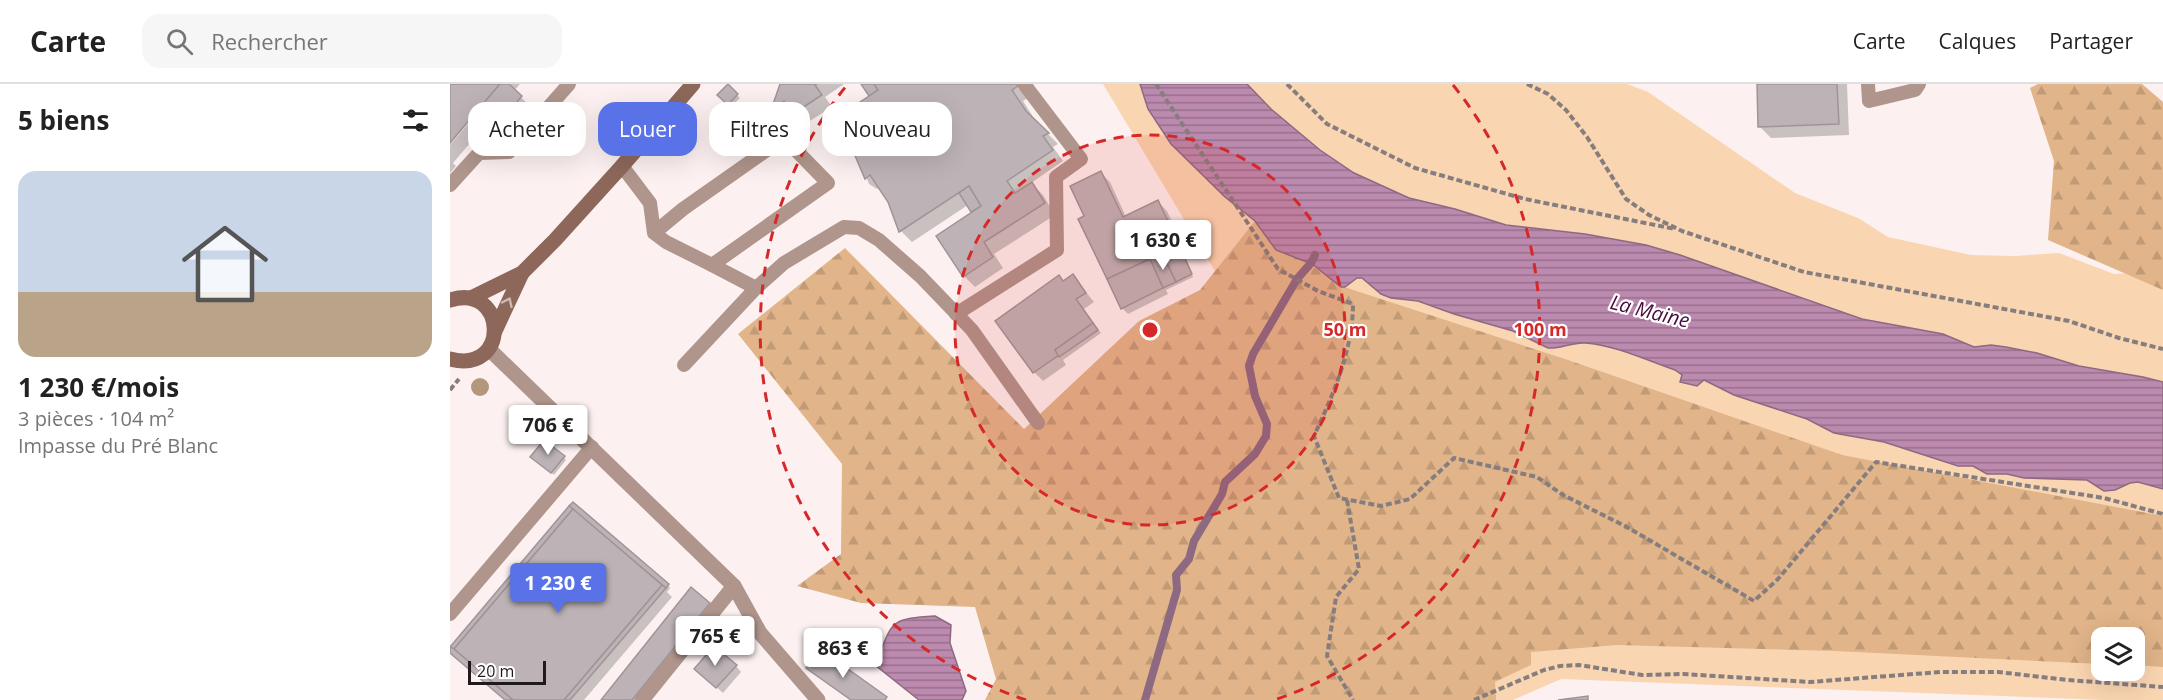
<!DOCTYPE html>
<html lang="fr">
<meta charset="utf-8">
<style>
body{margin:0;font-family:"Open Sans",sans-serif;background:#f6f6f6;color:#222;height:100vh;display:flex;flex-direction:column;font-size:22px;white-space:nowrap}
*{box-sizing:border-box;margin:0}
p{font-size:20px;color:#767676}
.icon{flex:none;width:33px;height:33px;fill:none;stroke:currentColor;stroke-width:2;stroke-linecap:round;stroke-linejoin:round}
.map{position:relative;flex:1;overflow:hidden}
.drawer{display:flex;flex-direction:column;background:#fff;width:450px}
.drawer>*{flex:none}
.banner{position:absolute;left:18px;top:18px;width:570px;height:54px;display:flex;gap:12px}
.tools{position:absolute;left:1641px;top:543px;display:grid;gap:12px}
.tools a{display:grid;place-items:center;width:54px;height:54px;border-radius:12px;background:#fff;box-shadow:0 6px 24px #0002;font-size:30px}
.scale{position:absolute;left:18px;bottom:15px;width:78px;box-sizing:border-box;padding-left:6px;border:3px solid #1f1b1b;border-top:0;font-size:16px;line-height:21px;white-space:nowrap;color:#1f1b1b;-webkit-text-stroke:4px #fff;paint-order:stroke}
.price{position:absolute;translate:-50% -51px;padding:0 14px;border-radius:6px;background:#fff;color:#222;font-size:20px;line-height:39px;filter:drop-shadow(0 2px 3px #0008)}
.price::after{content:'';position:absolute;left:50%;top:36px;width:18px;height:14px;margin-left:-9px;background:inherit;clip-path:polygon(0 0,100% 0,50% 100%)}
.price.active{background:#5972e8;color:#fff}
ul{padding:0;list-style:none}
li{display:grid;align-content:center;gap:12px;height:318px;padding:0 18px}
li span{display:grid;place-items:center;height:186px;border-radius:18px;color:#555}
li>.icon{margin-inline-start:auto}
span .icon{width:108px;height:108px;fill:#fffc;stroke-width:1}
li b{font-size:26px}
h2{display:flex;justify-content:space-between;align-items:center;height:72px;padding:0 18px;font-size:26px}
.chip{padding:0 21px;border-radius:18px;background:#fff;box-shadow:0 6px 24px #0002;font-size:21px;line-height:54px}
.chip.active{background:#5972e8;color:#fff}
header{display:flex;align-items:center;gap:36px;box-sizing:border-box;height:84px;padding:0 30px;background:#fff;border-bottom:2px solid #e0e0e0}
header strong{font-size:28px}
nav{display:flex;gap:33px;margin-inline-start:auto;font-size:21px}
.search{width:420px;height:54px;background:#f6f6f6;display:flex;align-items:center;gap:15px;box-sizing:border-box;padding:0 21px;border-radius:18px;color:#767676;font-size:22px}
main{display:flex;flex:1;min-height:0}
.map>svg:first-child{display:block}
.green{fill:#fad5b1;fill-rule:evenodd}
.forest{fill:url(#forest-firs)}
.water{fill:url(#water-rules);stroke:#8d6982;stroke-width:1.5}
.shadow{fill:#0003}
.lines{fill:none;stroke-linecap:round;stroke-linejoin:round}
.stream{stroke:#8d6982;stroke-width:8}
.building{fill:#bdb3b6;stroke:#9f9598;stroke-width:1.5}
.path{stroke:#867e7e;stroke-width:4;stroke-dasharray:6 3;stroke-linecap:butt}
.service{stroke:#af958b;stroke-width:14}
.minor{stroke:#af958b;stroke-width:15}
.secondary{stroke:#8d685a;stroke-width:15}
.tree{fill:#b3977c}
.oneway{stroke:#ccbbb5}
.ring{fill:none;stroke:#d62828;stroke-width:3;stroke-dasharray:10 8}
.labels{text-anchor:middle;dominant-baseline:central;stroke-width:4.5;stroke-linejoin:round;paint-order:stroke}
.water-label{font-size:20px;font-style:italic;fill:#480b3c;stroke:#fff}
.centre{fill:#d62828;stroke:#fff;stroke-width:3}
.ring-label{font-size:18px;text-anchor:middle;font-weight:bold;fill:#d62828;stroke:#fff;stroke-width:4.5;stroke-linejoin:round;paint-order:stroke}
</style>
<header>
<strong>Carte</strong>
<div class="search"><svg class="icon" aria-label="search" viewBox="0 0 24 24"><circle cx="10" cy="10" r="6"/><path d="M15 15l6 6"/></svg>Rechercher</div>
<nav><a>Carte</a><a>Calques</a><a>Partager</a></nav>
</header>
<main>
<section class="drawer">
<h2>5 biens<svg class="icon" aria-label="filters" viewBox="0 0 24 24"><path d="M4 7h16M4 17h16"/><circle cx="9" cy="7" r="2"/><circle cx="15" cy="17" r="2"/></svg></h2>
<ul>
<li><span style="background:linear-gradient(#c9d6e8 65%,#b9a48a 0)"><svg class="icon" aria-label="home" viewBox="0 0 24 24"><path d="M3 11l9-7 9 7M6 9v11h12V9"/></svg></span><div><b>1 230 €/mois</b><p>3 pièces · 104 m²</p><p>Impasse du Pré Blanc</p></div></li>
</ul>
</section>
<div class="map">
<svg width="1713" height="616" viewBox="0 0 1713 616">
<defs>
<pattern id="forest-firs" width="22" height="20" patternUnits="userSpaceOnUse" patternTransform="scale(1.5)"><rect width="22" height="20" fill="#e1b489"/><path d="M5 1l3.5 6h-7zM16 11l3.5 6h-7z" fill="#c19a76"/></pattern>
<pattern id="water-rules" width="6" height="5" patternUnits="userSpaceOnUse" patternTransform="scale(1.5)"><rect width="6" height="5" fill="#bc8aae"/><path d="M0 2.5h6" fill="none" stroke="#98708d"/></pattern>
</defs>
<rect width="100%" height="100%" fill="#fcf1f0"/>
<path class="green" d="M653 0H1177L1198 8 1345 109 1408 134 1438 153 1521 171 1565 172 1609 169 1664 190 1713 187V616H1653L1111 595 1063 616H616L766 189ZM1652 554H1684V586H1652Z"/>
<g class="forest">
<path d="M1588 0H1692L1713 18V206L1598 156 1604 77 1580 4Z"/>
<path d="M805 137 826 166 854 176 891 202 1118 276 1392 371 1713 432V583L1685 581 1684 554H1652L1651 580 1385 567 1167 561 1081 568V581L1045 598 1046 616H535L546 595 525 523 411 519 347 502 391 470 392 380 288 250 395 164 574 345 689 237 750 206Z"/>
</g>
<g class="water">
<path d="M690 0H797L821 25 870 66 904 89 959 114 1005 125 1056 141 1135 150 1196 161 1230 171 1412 235 1493 250 1524 263 1541 261 1556 263 1587 269 1629 282 1693 293 1713 298V405L1688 398 1680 399 1665 406 1654 407 1637 396 1574 394 1557 390H1537L1523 382H1508L1434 358 1384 349 1357 335 1284 311 1254 296 1247 302 1230 298 1232 291 1225 286C1196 276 1165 261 1135 259 1122 258 1111 265 1098 264L1063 247 1004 230 968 217 941 214 931 210 912 194H907L895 203H891L862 180 826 166 805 137 775 113 721 60 698 25Z"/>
<path d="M485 532 501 541 500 559 516 607 512 616H469L425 581C443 538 437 535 485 532Z"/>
</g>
<g class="shadow">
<path d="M52 0H70L64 7 77 19 58 42 45 30 3 79 6 82 0 89V61Z"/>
<path d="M332 0H394L375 13 382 23 355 40 344 29 333 37 322 26Z"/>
<path d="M413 0H564L578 14 573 17 587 39 608 60 603 63 613 77 581 99 593 111 605 131 544 170 553 184 525 203 514 192 524 129 518 121 462 158 451 147 439 118 429 103 427 105 419 100 405 66 421 12Z"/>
<path d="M1308 0H1397L1399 51 1321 54 1310 43Z"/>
<path d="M278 3 290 14 281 23 269 11Z"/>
<path d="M651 89 660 98 676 133 708 118 717 127 737 170 734 171 743 193 716 206 718 210 678 230 672 224 630 135 636 132Z"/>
<path d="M623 192 644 218 634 225 651 249 613 276 616 281 593 297 584 288 547 237Z"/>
<path d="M114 373 116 376 104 391 85 375Z"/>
<path d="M123 420 218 501 220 504 217 508 222 513 134 616H57L0 567V564Z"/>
<path d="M259 520 262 522 186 616H152Z"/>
<path d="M286 582 291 588 273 609 252 590Z"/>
</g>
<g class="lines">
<path class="stream" d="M695 616 727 506 726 491 739 475 744 457 772 410 775 398 805 370 816 352 817 340 805 312 799 282 803 270 847 195 861 179 865 171"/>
</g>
<g class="building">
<path d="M0 0H50L0 59Z"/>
<path d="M50 0H59L72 12 51 37 32 21Z"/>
<path d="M278 0 288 10 278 21 267 11Z"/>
<path d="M330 0H367L365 1 372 11 343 30 334 17 321 26Z"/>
<path d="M411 0H424L428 6 419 12Z"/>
<path d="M424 0H566L568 2 562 6 576 27 599 49 593 52 603 66 557 97 565 109 582 98 595 119 534 158 543 173 513 193 486 152 531 122 519 102 449 148 438 118 420 91 415 95 403 67 383 36 428 6Z"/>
<path d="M1307 0H1387L1389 40 1308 43Z"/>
<path d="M651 87 673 133 708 116 729 161 657 195 628 135 634 132 620 102Z"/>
<path d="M519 102 531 122 521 128 509 109Z"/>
<path d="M729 161 742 190 726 198 712 169Z"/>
<path d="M712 169 726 198 713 204 700 175Z"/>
<path d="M700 175 713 204 671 225 657 195Z"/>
<path d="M623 190 636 209 626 215 643 239 605 266 609 271 583 289 545 237 609 191 613 197Z"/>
<path d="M643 239 648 246 609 273 605 266Z"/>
<path d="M94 356 115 372 101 389 80 373Z"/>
<path d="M123 418 219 500 216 504 119 422Z"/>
<path d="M119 422 123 425 4 565 0 563Z"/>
<path d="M123 425 212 501 114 616H63L4 565Z"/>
<path d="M212 501 216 504 120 616H114Z"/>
<path d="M241 503 260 519 182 616H151Z"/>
<path d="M264 562 287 581 266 604 244 585Z"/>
<path d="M0 563 4 565 63 616H55L0 569Z"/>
<path d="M370 565 437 613 435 616H401L356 584Z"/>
<path d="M1138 612V616H1108Z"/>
</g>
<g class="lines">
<g class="path">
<path d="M706 0 828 185 868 207 903 220C903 266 883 311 864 352L889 414 931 422 960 415 1004 374 1087 393 1113 411 1175 442 1304 517 1328 495 1426 378 1654 414 1713 430"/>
<path d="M837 0 877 40 965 84 1075 115 1225 145"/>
<path d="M1077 0 1098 10 1116 26 1137 53 1176 115 1199 131 1232 147 1354 188 1619 237 1669 254 1713 265"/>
<path d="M0 306 9 295"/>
<path d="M897 416 909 485 886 513 877 572 903 616"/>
<path d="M1024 616 1094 586 1110 582 1129 581 1192 591 1233 590 1360 598 1490 588H1548L1618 596 1713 603"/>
</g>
<g class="service">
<path d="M1418 0 1419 17 1465 6 1469 0"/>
<path d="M172 82 200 119 204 149 216 158 262 181 378 99 334 54 233 125 204 149"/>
<path d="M0 101 29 69 59 68 119 0"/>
<path d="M262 181 306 204"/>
<path d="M506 230 607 166 606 93 631 75 574 0"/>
<path d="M234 281 306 204 334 179 394 143 409 144 429 156 470 192 522 246 588 339"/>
<path d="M0 530 142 363"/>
</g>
<g class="minor">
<path d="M39 265 284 502 310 549 368 616"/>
<path d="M192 616 284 502"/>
</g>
<g class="secondary">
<path d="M21 214 72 189 105 156 172 82 243 0"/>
<path d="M0 216C57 198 61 291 0 275"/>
<path d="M45 247 72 189"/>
</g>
</g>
<circle class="tree" cx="30" cy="303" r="9"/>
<defs><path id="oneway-chevron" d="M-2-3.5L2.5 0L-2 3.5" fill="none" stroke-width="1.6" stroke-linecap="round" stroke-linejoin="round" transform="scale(1.5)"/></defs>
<use class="oneway" href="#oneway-chevron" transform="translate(58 218) rotate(-65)"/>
<circle cx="700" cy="246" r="195" fill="#d62828" fill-opacity=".12"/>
<g class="ring">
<circle cx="700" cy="246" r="195"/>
<path d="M576 616A390 390 0 0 1 397 1M1003 1A390 390 0 0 1 824 616"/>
</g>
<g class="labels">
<g class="water-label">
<text transform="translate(1200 227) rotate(14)">La Maine</text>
</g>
</g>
<circle cx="700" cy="246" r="9" class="centre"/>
<g class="ring-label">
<text x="895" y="252">50 m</text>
<text x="1090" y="252">100 m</text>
</g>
</svg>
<div class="tools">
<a><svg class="icon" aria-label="layers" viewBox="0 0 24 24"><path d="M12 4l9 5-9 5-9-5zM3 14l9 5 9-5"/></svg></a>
</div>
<div class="scale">20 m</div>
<b class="price" style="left:713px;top:187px">1 630 €</b>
<b class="price" style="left:98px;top:372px">706 €</b>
<b class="price active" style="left:108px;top:530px">1 230 €</b>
<b class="price" style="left:265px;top:583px">765 €</b>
<b class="price" style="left:393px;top:595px">863 €</b>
<div class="banner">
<a class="chip">Acheter</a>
<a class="chip active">Louer</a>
<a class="chip">Filtres</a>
<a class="chip">Nouveau</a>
</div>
</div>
</main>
